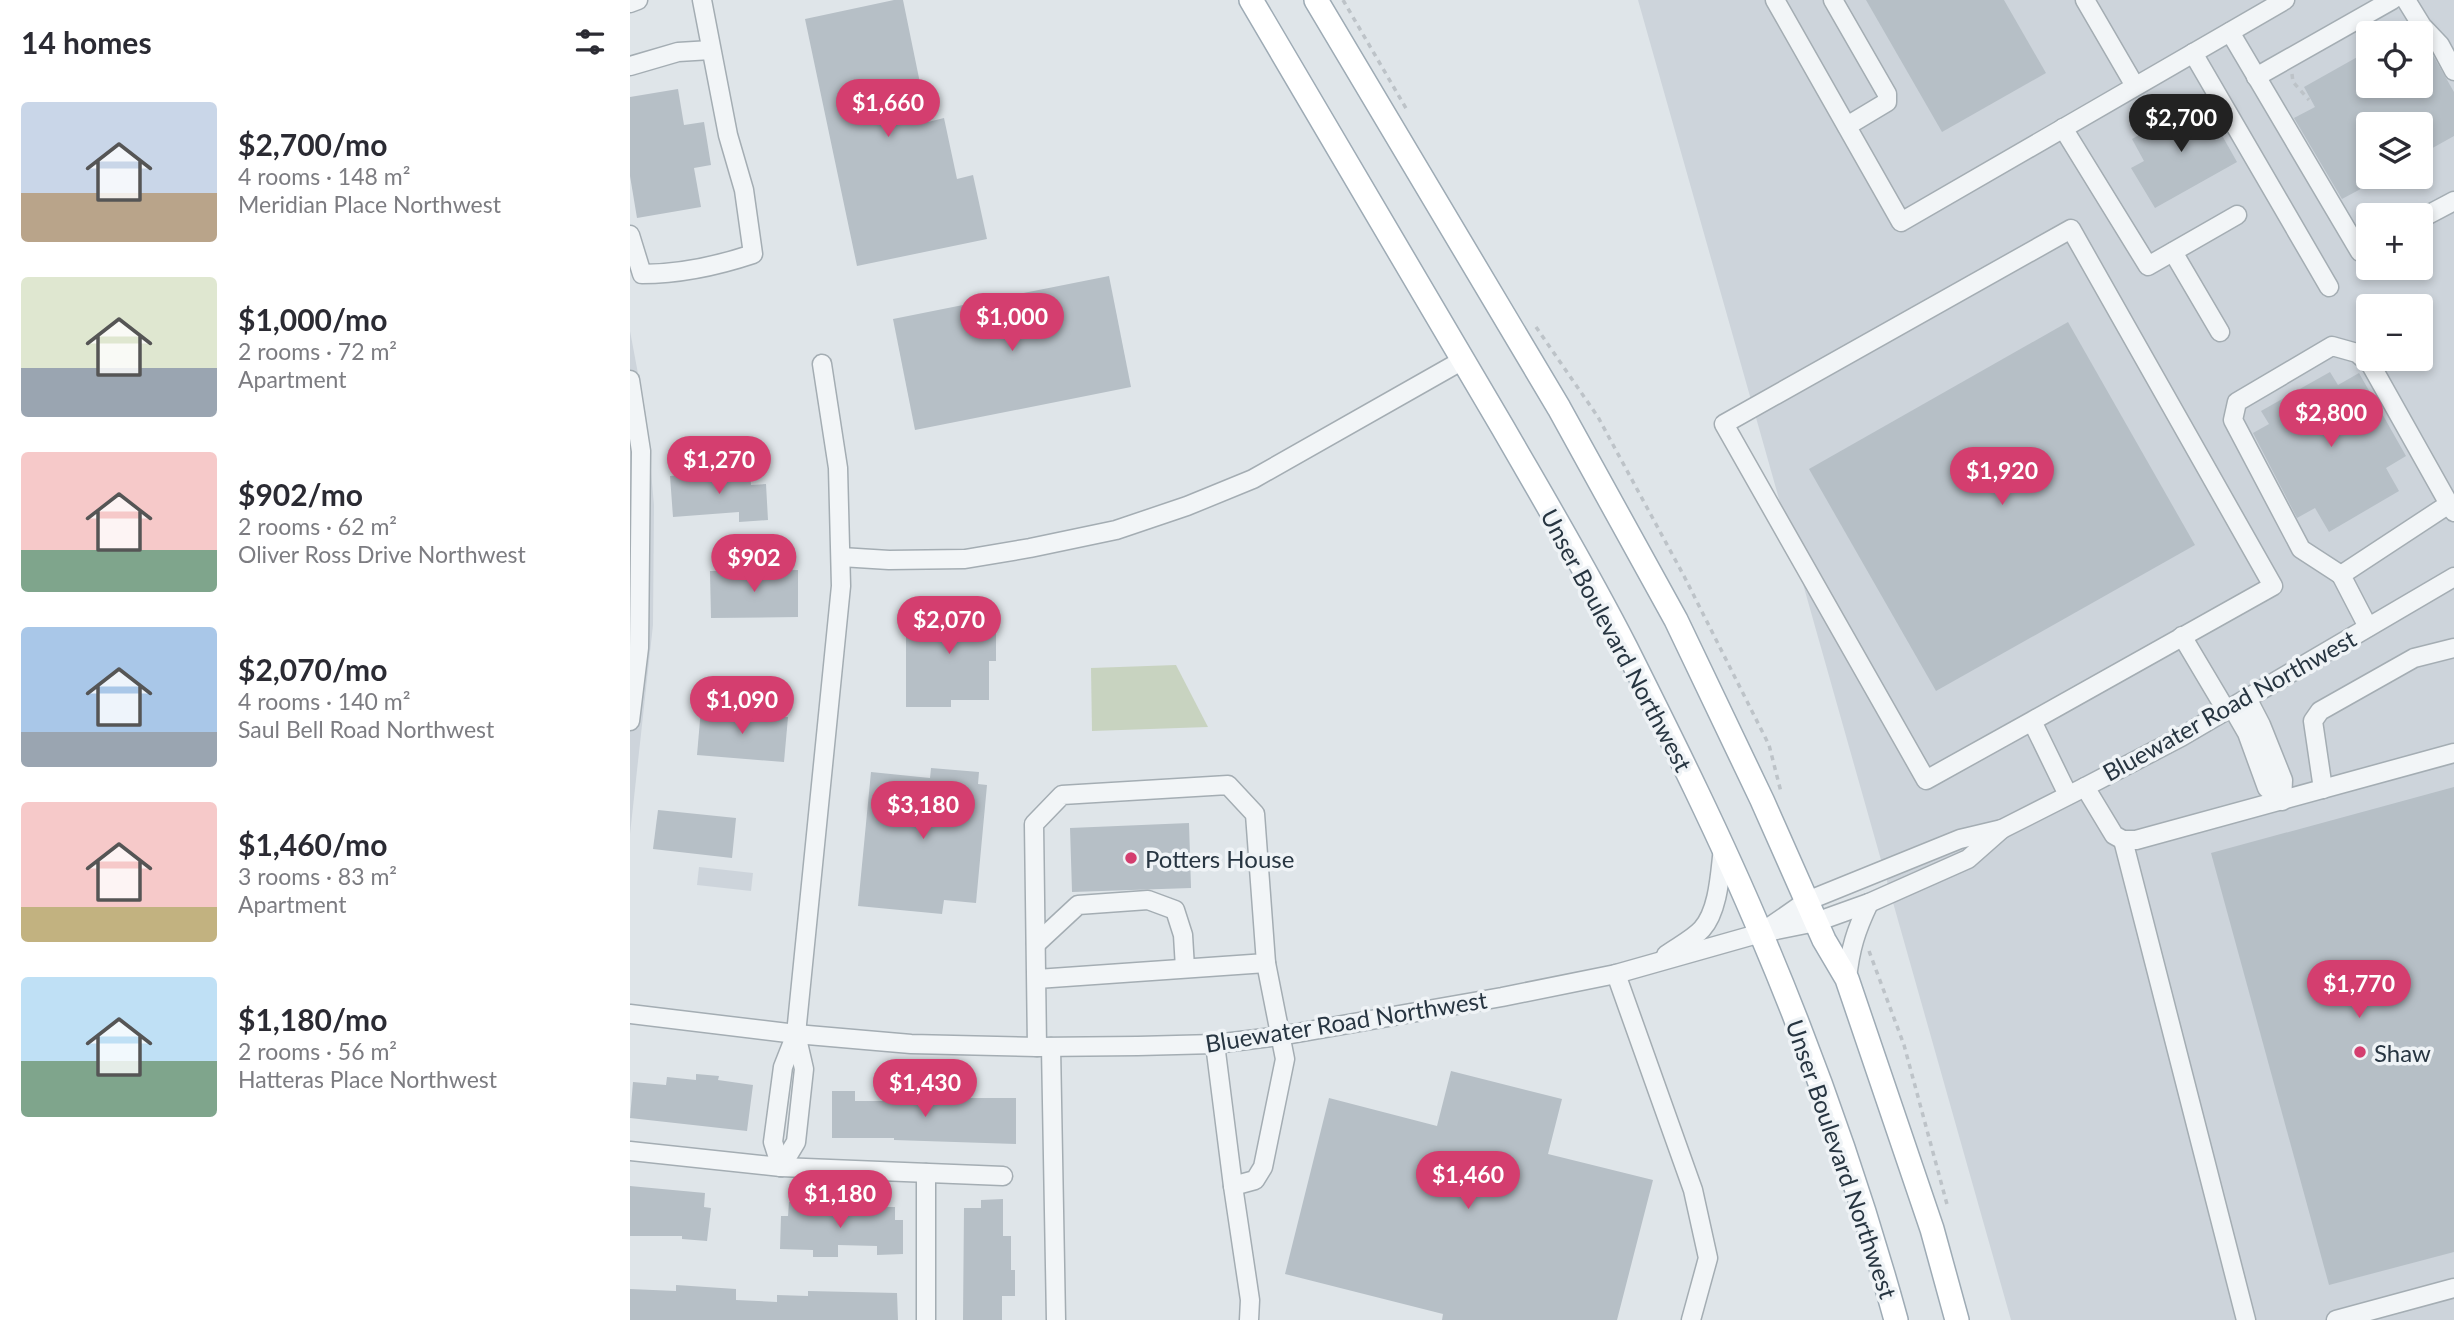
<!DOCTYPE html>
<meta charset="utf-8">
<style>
body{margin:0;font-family:Lato,sans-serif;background:#f2f2f3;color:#2b2b33;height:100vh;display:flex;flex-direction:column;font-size:26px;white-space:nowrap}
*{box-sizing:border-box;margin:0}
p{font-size:23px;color:#7c7c81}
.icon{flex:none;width:38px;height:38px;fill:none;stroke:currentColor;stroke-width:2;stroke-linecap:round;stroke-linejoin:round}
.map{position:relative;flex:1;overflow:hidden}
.panel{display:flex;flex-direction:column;background:#fff;width:630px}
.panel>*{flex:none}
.controls{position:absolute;left:1726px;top:21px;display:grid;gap:14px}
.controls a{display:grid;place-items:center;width:77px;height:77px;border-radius:7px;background:#fff;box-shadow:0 4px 10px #0003;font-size:35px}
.price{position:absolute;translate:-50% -60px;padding:0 16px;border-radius:24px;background:#d43e6f;color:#fff;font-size:23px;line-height:46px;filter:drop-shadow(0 2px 4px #0008)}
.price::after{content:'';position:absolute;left:50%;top:42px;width:21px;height:16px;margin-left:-10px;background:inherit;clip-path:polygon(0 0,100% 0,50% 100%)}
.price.on{background:#222;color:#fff}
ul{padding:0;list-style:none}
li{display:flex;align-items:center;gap:21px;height:175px;padding:0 21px}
li span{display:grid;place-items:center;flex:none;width:196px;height:140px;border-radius:7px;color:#555}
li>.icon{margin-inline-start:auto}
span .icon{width:84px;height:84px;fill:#fffc;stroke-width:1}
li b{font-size:30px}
h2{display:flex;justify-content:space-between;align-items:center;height:84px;padding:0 21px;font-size:30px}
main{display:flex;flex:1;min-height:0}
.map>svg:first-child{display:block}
.built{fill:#cdd4db;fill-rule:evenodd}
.green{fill:#c8d3c0}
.building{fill:#b6bfc6}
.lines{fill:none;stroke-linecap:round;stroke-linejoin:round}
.minor-casing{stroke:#a4adb3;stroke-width:21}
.major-casing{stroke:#9eabb5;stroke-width:26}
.path{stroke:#bdc3c8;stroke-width:3.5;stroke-dasharray:5 5;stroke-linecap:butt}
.minor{stroke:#f2f5f7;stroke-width:18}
.major{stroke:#fff;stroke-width:23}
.poi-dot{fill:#d43e6f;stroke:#eff3f6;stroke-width:2.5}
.labels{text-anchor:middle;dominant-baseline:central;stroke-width:7;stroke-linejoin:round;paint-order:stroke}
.street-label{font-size:24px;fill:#273541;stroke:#eff3f6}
.poi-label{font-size:24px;fill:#273541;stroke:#eff3f6;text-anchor:start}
</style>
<main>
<section class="panel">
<h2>14 homes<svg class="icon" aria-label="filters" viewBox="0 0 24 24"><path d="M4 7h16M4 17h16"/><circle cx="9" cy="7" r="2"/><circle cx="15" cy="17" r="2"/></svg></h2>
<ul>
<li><span style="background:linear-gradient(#c9d6e8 65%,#b9a48a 0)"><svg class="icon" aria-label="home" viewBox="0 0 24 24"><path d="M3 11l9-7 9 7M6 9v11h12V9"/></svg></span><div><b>$2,700/mo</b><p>4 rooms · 148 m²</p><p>Meridian Place Northwest</p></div></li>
<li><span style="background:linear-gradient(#dfe7d0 65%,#9aa5b1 0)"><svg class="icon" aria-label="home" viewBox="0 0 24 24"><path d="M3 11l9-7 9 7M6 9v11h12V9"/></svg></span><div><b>$1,000/mo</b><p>2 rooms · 72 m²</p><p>Apartment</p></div></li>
<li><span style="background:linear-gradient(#f6c9c9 70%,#7fa58c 0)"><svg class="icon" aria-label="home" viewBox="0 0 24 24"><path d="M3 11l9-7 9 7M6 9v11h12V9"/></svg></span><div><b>$902/mo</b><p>2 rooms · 62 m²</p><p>Oliver Ross Drive Northwest</p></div></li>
<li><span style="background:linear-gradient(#a9c7e8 75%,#9aa5b1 0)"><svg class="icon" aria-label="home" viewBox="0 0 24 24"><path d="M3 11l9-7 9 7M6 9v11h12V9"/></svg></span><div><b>$2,070/mo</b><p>4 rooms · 140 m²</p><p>Saul Bell Road Northwest</p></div></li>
<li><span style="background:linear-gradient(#f6c9c9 75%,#c2b280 0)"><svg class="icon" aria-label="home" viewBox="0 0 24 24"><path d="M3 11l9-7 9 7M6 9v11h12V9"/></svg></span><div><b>$1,460/mo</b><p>3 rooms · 83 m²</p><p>Apartment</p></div></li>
<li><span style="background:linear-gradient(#bfe0f5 60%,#7fa58c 0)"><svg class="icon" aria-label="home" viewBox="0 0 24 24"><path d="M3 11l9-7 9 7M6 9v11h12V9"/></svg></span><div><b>$1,180/mo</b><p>2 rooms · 56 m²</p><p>Hatteras Place Northwest</p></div></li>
</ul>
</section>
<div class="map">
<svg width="1824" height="1320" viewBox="0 0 1824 1320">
<rect width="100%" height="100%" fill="#dfe5e9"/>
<g class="built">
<path d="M1008 0H1824V1320H1381ZM1738 33H1790V86H1738ZM1738 124H1790V177H1738ZM1738 215H1790V268H1738ZM1738 306H1790V359H1738Z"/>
<path d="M0 331 16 416 24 505 23 625 0 834Z"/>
<path d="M69 867 123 873 121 891 67 885Z"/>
</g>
<path class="green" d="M546 665 578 727 462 731 461 668Z"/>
<g class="building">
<path d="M264 0H273L298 122 314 118 327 179 343 175 357 239 227 266 175 19Z"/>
<path d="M1236 0H1374L1416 73 1312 132Z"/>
<path d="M1790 41 1801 52 1824 92V136L1790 155V124H1738V185L1712 199 1664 118 1685 107 1674 87 1738 51V86H1790Z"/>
<path d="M48 89 54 125 74 122 81 165 64 168 71 207 7 218 0 176V97Z"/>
<path d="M1572 100 1607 162 1525 208 1501 168 1514 161 1502 139Z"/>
<path d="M479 276 501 387 285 430 263 319Z"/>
<path d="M1438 322 1565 545 1306 691 1179 469Z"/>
<path d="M1700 372 1708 385 1729 373 1776 456 1756 468 1769 491 1699 532 1685 508 1667 518 1623 433 1639 424 1631 411Z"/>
<path d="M120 470 121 485 136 484 138 520 109 522V512L43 517 40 476Z"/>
<path d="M168 570V617L81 618 80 571Z"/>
<path d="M276 609H366V661H359V700H321V707H276Z"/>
<path d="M71 709 158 717 154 762 67 755Z"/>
<path d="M301 768 349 772 348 784 357 785 346 903 314 900 312 914 228 906 241 772 300 778Z"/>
<path d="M1824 787V1252L1699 1285 1581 853Z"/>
<path d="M28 810 106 818 102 858 23 849Z"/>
<path d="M559 823 561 888 442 892 440 828Z"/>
<path d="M821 1071 932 1099 918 1154 1023 1180 987 1320H812L813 1314 655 1274 699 1098 807 1126Z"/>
<path d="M66 1074 89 1076 88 1080 123 1085 117 1131 0 1118 3 1082 36 1085 37 1077 66 1080Z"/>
<path d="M202 1091H225V1101H264V1094L319 1096V1098H386V1144L264 1140V1138H202Z"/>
<path d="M0 1186 75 1193 74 1207 81 1208 77 1241 52 1239V1236H0Z"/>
<path d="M373 1199V1236H381V1270H385V1296H372V1320H333L334 1208H351V1200Z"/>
<path d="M159 1202 199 1205V1211H246V1207H265V1220H273V1254L247 1255V1246L208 1245V1257H183V1250L150 1249 151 1216H158Z"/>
<path d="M46 1285 106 1289V1300L147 1302V1295L178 1296V1291L267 1293 268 1320H0V1289L46 1291Z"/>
</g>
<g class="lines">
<g class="minor-casing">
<g id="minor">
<path d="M1145 0 1271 222 1655 0"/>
<path d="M1203 0 1257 94V102L1217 126"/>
<path d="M1455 0 1505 86"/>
<path d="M1776 0 1792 26 1810 45 1824 71"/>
<path d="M0 3 8 0"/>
<path d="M1600 32 1730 252 1738 248"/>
<path d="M1563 53 1699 287"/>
<path d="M0 66 48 52 81 50"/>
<path d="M1626 77 1762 0"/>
<path d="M1433 128 1518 266 1607 215"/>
<path d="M1790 219 1824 201"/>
<path d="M0 235 12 274C50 274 87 266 123 254L114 190 98 135 72 0"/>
<path d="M1543 252 1590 332"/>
<path d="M0 380 11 451 9 648 0 721"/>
<path d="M211 557 259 560 335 559 400 548 486 530 557 506 623 479 833 360"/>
<path d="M1711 575 1671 549 1603 420 1607 402 1702 346 1727 353 1741 365 1819 504"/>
<path d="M1738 627 1711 575 1819 504 1824 512"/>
<path d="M1552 636 1596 710"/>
<path d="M1602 707 1617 733 1637 788 1652 801 1653 780 1631 725 1617 698"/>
<path d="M1402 721 1296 780 1094 424 1441 229 1643 586 1402 721 1438 795"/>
<path d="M1455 787 1484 835 1493 840H1506L1824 753"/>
<path d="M1693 789 1683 721 1690 711 1784 658 1824 648"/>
<path d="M1493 840 1616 1320"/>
<path d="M1138 928 1177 901 1330 839 1372 829 1455 787 1551 737 1824 577"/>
<path d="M406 944 448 905 518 900 545 910 553 935 555 968"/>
<path d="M1036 955C1047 947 1063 939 1072 929 1089 910 1090 872 1093 848"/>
<path d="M986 974 1063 1190 1078 1258 1061 1320"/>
<path d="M407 979 636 963 625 814 598 785 432 795 404 824 407 1047"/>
<path d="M1217 979C1220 949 1226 930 1239 903"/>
<path d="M0 1014 166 1034 281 1044 407 1047 508 1046 585 1044 650 1036 872 997 986 974 1131 933 1186 922 1239 903 1338 859 1372 829"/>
<path d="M585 1044 603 1186 620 1300 619 1320"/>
<path d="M421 1047 426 1320"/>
<path d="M0 1151 151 1167 373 1176"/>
<path d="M151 1167 143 1142 153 1067 166 1034 211 586 208 468 192 364"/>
<path d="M151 1167 166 1142 174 1069 166 1034"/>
<path d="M296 1173V1320"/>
<path d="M603 1186 625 1180 633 1167 655 1059 636 963"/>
<path d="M1706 1320 1824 1288"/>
</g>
</g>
<g class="major-casing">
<g id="major">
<path d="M621 0C705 143 790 285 873 428 915 501 958 573 996 648 1043 742 1091 838 1132 936 1185 1061 1230 1189 1266 1320"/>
<path d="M686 0 929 408 1046 620 1132 800 1194 940 1217 979 1302 1229 1327 1320"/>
</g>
</g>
<g class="path">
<path d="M713 0 777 110"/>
<path d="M1662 74 1663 82 1679 100"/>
<path d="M906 327 968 417 1054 576 1139 745 1151 792"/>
<path d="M1239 951 1274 1045 1318 1208"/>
</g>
<use href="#minor" class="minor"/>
<use href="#major" class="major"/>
</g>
<g class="poi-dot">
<circle cx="501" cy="858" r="7"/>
<circle cx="1730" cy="1052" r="7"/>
</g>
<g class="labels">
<g class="street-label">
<text transform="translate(987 640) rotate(62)">Unser Boulevard Northwest</text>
<text transform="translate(1599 705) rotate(-29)">Bluewater Road Northwest</text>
<text transform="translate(716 1021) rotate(-9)">Bluewater Road Northwest</text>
<text transform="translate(1212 1159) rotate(71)">Unser Boulevard Northwest</text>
</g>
<g class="poi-label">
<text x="515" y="858">Potters House</text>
<text x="1744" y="1052">Shaw</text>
</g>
</g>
</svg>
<div class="controls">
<a><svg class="icon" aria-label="locate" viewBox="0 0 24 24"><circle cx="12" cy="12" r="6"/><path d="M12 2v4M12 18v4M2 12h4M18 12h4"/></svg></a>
<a><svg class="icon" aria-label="layers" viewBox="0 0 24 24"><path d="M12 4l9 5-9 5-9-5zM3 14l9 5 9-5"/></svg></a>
<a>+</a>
<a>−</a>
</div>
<b class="price" style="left:258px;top:139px">$1,660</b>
<b class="price on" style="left:1551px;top:154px">$2,700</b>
<b class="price" style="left:382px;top:353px">$1,000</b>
<b class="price" style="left:1701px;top:449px">$2,800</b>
<b class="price" style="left:89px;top:496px">$1,270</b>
<b class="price" style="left:1372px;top:507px">$1,920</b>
<b class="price" style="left:124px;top:594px">$902</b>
<b class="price" style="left:319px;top:656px">$2,070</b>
<b class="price" style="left:112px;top:736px">$1,090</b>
<b class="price" style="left:293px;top:841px">$3,180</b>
<b class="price" style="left:1729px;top:1020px">$1,770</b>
<b class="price" style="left:295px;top:1119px">$1,430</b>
<b class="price" style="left:838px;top:1211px">$1,460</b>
<b class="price" style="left:210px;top:1230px">$1,180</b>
</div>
</main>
